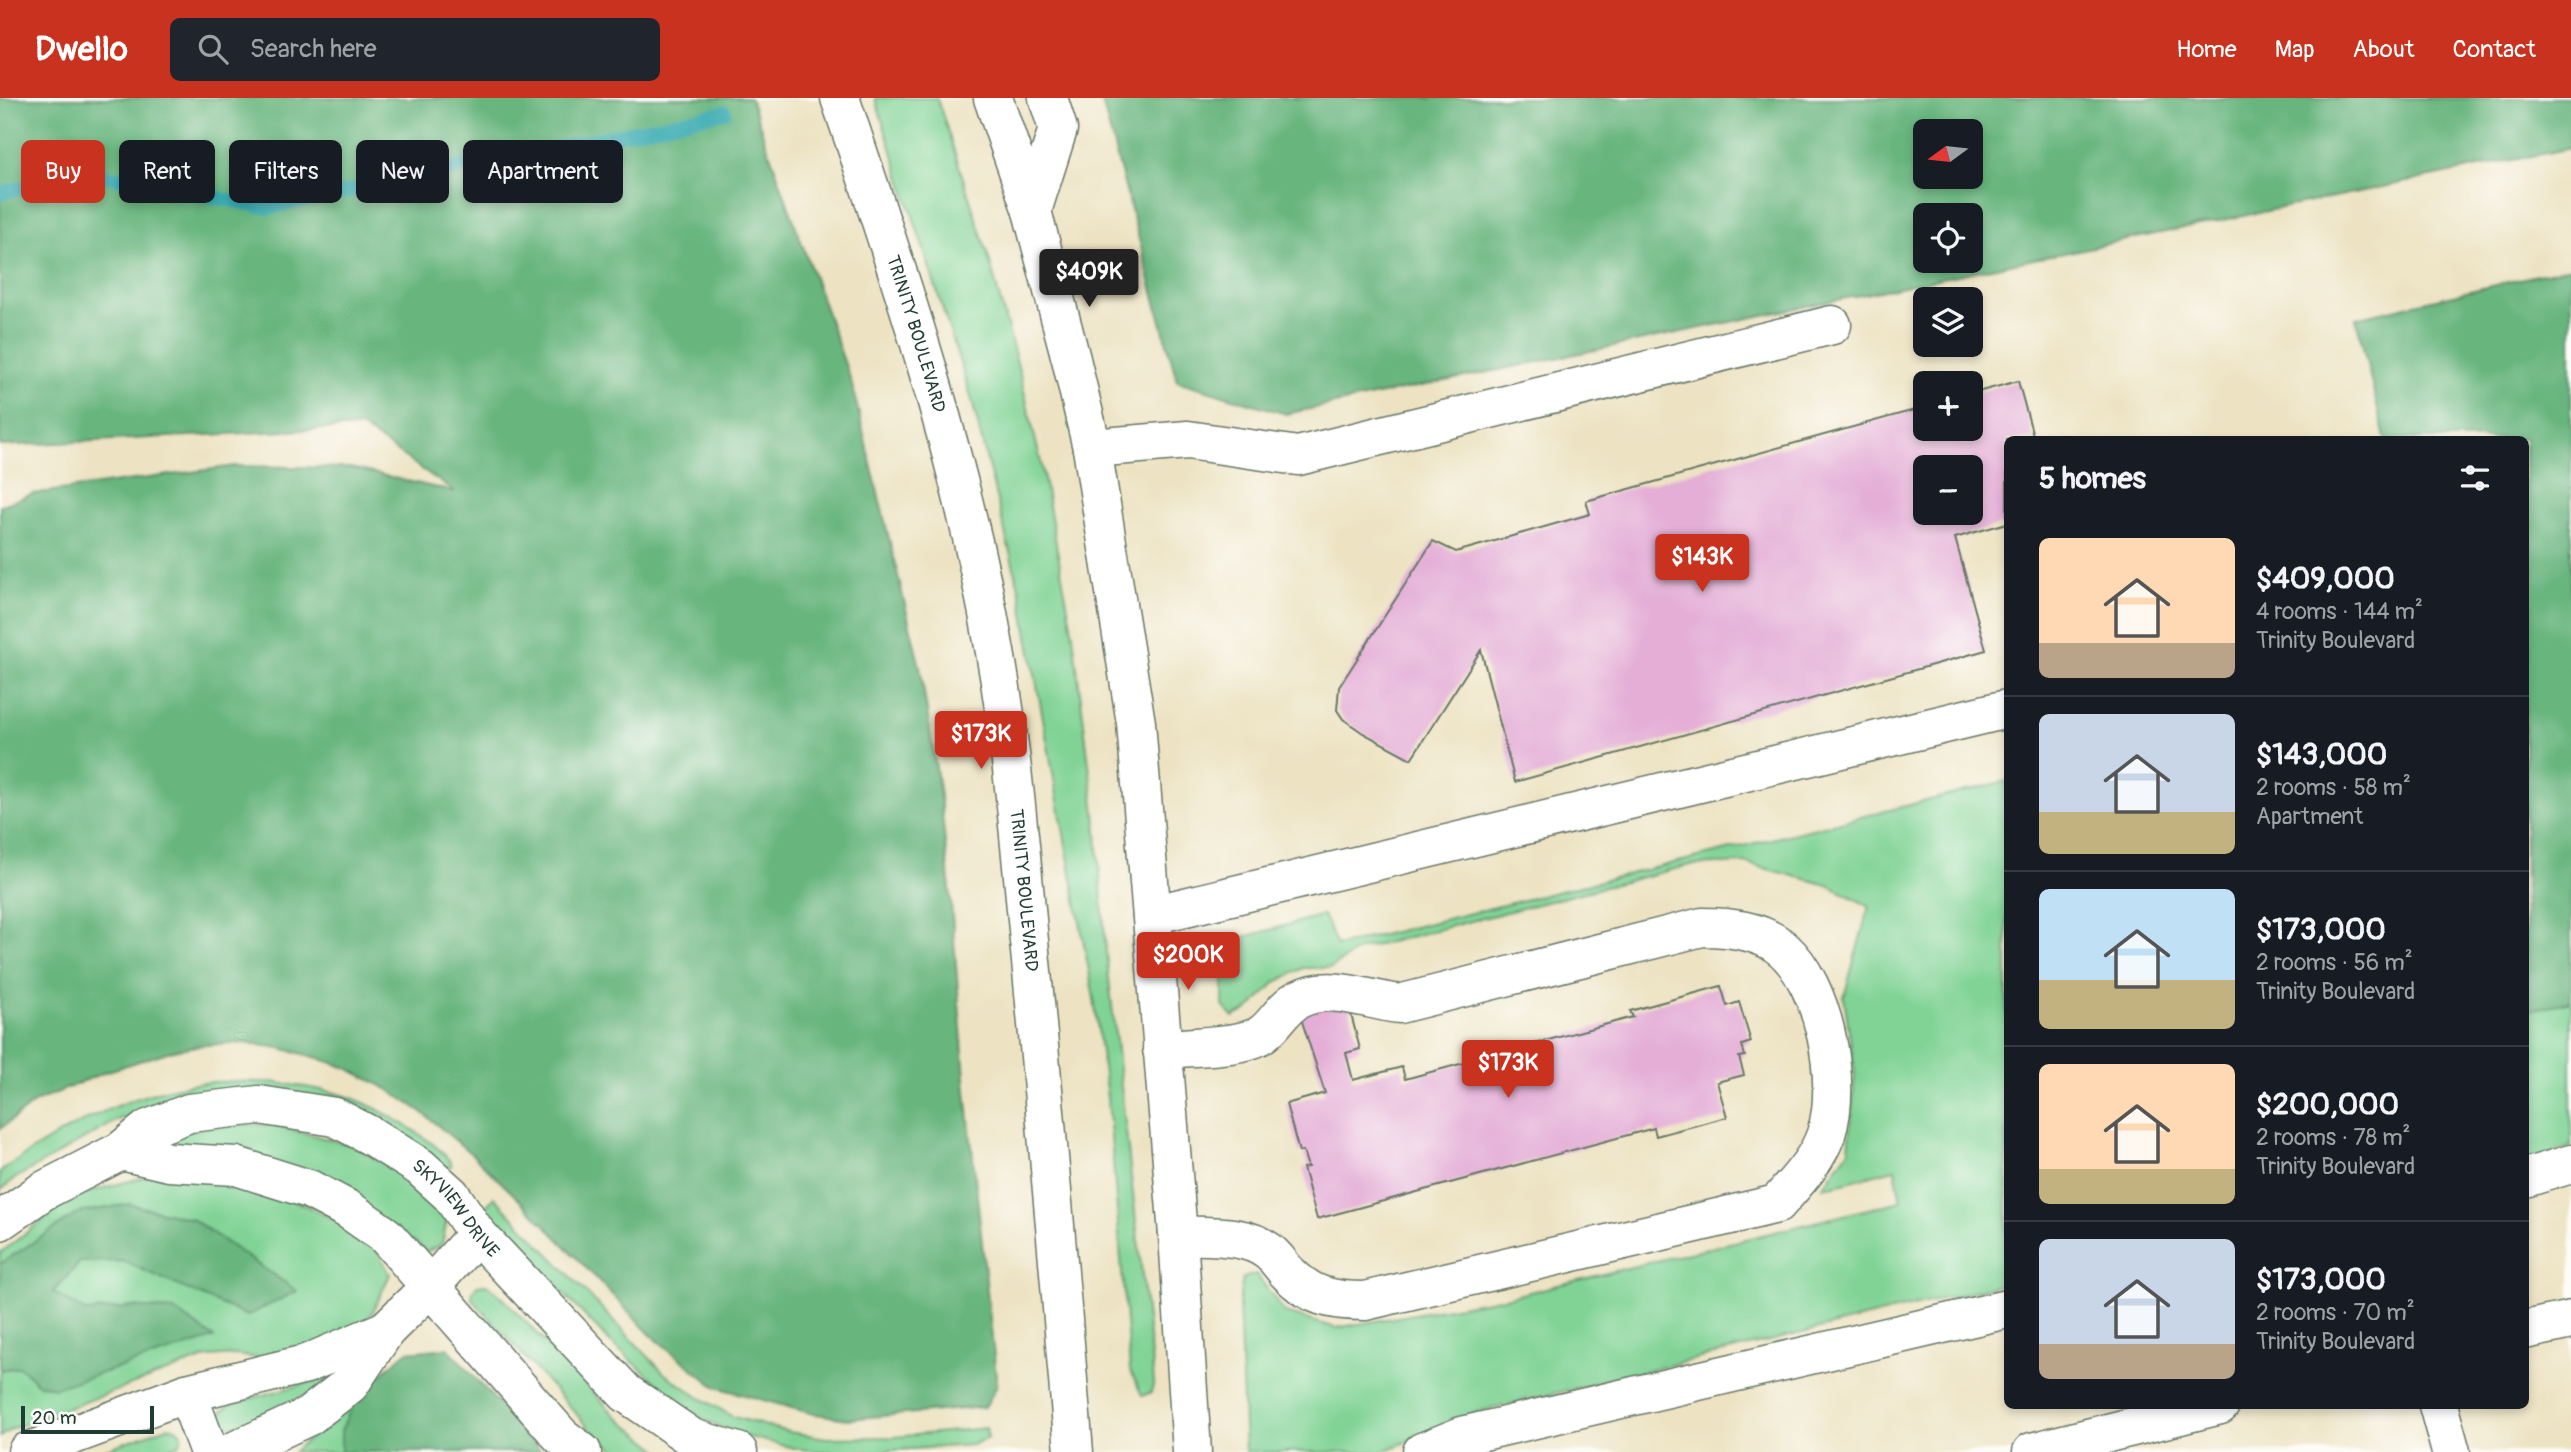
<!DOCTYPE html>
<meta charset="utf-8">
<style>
body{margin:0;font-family:Pangolin,sans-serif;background:#20242c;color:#f1f3f6;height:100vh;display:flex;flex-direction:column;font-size:26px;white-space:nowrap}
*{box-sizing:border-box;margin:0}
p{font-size:23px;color:#9ea1a6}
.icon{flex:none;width:38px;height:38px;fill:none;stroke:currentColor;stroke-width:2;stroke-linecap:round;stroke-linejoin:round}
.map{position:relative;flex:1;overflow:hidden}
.panel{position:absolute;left:2004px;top:338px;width:525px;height:973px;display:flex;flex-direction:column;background:#171b24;border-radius:10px;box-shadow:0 4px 10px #0003}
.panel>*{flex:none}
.banner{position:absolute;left:21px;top:42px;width:665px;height:63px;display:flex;gap:14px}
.needle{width:46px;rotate:255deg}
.fabs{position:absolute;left:1913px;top:21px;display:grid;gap:14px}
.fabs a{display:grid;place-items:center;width:70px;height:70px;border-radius:10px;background:#171b24;box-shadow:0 4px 10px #0003;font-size:35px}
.scale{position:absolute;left:21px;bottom:18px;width:133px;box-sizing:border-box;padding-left:7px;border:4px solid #1f3d34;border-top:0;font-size:19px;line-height:24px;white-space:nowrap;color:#1f3d34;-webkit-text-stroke:5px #fdfcf7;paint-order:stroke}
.price{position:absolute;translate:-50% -60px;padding:0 16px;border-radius:7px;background:#c8321e;color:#fff;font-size:23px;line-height:46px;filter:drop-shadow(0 2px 4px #0008)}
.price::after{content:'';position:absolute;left:50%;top:42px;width:21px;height:16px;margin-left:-10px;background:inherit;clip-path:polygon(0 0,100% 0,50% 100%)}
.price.selected{background:#222;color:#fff}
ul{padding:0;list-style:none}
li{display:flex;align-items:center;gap:21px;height:175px;padding:0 35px}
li+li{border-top:2px solid #363941}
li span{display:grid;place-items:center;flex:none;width:196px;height:140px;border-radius:10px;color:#555}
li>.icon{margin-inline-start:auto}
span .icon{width:84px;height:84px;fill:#fffc;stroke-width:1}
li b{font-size:30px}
h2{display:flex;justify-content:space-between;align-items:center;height:84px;padding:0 35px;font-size:30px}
.chip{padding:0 24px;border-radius:10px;background:#171b24;box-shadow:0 4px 10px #0003;font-size:24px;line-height:63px}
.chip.selected{background:#c8321e;color:#fff}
header{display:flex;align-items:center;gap:42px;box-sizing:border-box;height:98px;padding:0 35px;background:#c8321e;color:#fff}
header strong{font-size:33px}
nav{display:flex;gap:38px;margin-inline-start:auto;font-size:24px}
.search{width:490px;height:63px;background:#20242c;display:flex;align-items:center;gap:18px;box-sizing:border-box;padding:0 24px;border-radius:10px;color:#9ea1a6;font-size:26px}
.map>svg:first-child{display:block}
.green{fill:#80d395;stroke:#508864;stroke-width:2}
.forest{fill:#68b57e;stroke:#447959;stroke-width:2;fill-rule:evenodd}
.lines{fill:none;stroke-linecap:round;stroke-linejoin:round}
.stream{stroke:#3aacb2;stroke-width:14}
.building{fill:#e4aed7;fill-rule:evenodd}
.minor-casing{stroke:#677766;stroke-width:41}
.major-casing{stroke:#677766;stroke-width:41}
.highway-casing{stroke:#677766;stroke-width:41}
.minor{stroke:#fff;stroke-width:38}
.major{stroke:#fff;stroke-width:38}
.highway{stroke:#fff;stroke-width:38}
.labels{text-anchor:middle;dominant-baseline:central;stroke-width:6;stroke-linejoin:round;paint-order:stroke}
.street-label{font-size:18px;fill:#1f3d34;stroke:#fdfcf7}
</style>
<header>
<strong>Dwello</strong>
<div class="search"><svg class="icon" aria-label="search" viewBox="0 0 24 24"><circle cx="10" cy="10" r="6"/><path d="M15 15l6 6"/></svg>Search here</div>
<nav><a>Home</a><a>Map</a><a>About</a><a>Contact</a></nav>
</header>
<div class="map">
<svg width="2571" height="1354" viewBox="0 0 2571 1354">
<rect width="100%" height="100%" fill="#fdfcf7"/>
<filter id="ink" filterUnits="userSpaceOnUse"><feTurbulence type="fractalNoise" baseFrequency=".0143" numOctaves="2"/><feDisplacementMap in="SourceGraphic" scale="14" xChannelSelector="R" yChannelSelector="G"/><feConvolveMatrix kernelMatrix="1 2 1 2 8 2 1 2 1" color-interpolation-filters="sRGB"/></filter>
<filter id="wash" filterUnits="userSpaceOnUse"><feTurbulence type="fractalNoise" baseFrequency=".00686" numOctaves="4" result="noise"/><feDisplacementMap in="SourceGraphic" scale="28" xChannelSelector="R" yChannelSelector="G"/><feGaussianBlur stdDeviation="1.57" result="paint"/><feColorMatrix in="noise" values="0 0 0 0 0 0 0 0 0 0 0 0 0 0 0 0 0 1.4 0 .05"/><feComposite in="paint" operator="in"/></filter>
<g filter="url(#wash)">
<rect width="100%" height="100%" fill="#ede3c3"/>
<g class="green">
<path d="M875 0H937L988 157 1020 276 1041 365 1073 537 1096 723 1106 854 1154 1284 1151 1295 1142 1297 1130 1272 1109 1014 1094 901 1020 494 971 299Z"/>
<path d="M2007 683V1185L1474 1315 1382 1354H1245L1239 1205 1243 1180 1256 1176 1285 1215 1336 1230 1505 1200 1901 1103 1895 1071C1871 1076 1848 1086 1823 1089L1849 1052 1855 975 1844 899 1869 808 1828 787 1745 765 1690 767 1358 852 1331 870H1303L1276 884 1249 911 1233 919 1223 908V845L1323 817 1337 848Z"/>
<path d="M2571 903V1049L2525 1064V913Z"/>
<path d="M272 984C296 988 320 990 343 997 370 1005 439 1042 452 1067L445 1072 207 998 120 1021 14 1081 0 1093V1074C59 1032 129 994 202 985 225 982 249 984 272 984Z"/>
<path d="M221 1026 274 1027 354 1048 430 1094 447 1122 442 1146 426 1154 415 1144 149 1049 152 1037Z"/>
<path d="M163 1074 254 1085 368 1136 390 1176 372 1216 332 1250 265 1261 236 1257 208 1259 13 1330 0 1339V1155L74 1098Z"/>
<path d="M494 1099 665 1276 699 1299 734 1319 789 1334 826 1340 894 1339 986 1330 988 1340 972 1347 866 1354H828L798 1351 741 1337 695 1318 609 1243 483 1112Z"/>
<path d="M486 1186 501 1198 614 1316 662 1354H619L591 1332 472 1201V1194L477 1187Z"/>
<path d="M332 1278 339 1283 270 1316 231 1328 224 1326 221 1321 220 1315 231 1306Z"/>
<path d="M358 1295 341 1333V1354H293L330 1323Z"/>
<path d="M167 1329 176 1330 182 1336 180 1346 158 1354H98Z"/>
</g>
<g class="forest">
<path d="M0 0H750L851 283 920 569 939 689 950 791 966 993 997 1287 985 1309 847 1321 810 1315 716 1289 652 1238 543 1125 475 1059 422 1014 386 990 347 970 318 960 280 950 243 945 202 947 174 952 105 974 35 1004 0 1031V408L32 396 235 368 351 370 455 394 361 329 0 348Z"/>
<path d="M1101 0H2571V50L1286 316 1177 283ZM1925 33H1970V79H1925ZM1925 117H1970V163H1925Z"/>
<path d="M2571 169V903L2525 913V341H2385L2356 220Z"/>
<path d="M129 1106 192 1121 297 1193 247 1218 123 1163 80 1164 53 1194 87 1214 133 1209 174 1212 214 1240 54 1290 37 1285 20 1269 0 1272V1166L78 1115Z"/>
<path d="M448 1250 542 1354H341V1333L358 1295 407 1254Z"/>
</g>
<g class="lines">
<path class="stream" d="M0 95 87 74 268 110 725 14"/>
</g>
<g id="blocks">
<g class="building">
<path d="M2018 283 2034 341H2007V425L1955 440 1986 552 1515 684 1481 552 1411 661 1363 635 1343 621 1337 612 1339 589 1433 443 1456 454 1590 416 1586 403 1925 309V331H1970V296ZM1925 369H1970V415H1925Z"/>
<path d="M1721 888 1727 908 1739 904 1751 944 1742 947 1745 958 1739 959 1744 977 1717 984 1727 1019 1656 1038 1654 1030 1317 1121 1303 1070 1308 1069 1303 1053 1299 1054 1286 1006 1325 995 1299 914 1347 901 1360 951 1346 955 1353 982 1402 969 1405 981 1633 919 1630 913Z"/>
</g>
</g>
</g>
<g filter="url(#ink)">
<use href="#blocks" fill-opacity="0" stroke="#677766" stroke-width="2"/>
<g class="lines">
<g class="minor-casing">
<g id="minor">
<path d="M1092 350 1188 342 1298 358 1832 227"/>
<path d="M1152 817 2007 611"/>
<path d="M1162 951C1187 949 1239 949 1259 938 1275 929 1282 909 1299 901 1331 885 1366 902 1399 906L1702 829C1729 829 1761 832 1783 851 1824 887 1843 984 1826 1036 1817 1063 1796 1084 1777 1106L1365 1203C1332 1203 1310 1199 1286 1173 1281 1167 1275 1158 1268 1153 1244 1135 1206 1139 1178 1137"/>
<path d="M121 1053 169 1064 236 1068 309 1091 349 1112 386 1138 561 1338 582 1354"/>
<path d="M2525 1080 2571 1066"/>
<path id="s1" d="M0 1123 43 1093 121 1053 148 1031 189 1015 259 1007 335 1019 371 1038 420 1069 451 1097 477 1136 626 1295 692 1340 738 1354"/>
<path d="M2525 1232 2571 1222"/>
<path d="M187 1295 209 1354"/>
<path d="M2438 1307 2451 1354"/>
<path d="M27 1354 187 1295 306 1266 386 1232"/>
<path d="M232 1354 309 1318 350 1286 386 1232 431 1188 477 1136"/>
<path d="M1422 1354 1462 1338 2007 1211"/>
<path d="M2032 1354 2220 1307"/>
</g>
</g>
<g class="major-casing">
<g id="major">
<path id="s2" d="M840 0C901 181 963 365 995 554 1012 649 1020 747 1029 843 1046 1013 1060 1184 1074 1354"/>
<path d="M993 0 1032 113 1071 261 1092 350 1136 625 1178 1137 1192 1354"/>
</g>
</g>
<g class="highway-casing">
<path id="highway" d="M1032 113 1058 31 1048 0"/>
</g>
<use href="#minor" class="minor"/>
<use href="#major" class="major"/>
<use href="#highway" class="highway"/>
</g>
</g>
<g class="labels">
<g class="street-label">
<text stroke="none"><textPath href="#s2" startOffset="248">TRINITY BOULEVARD</textPath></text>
<text stroke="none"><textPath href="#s2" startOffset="816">TRINITY BOULEVARD</textPath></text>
<text stroke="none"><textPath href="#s1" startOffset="520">SKYVIEW DRIVE</textPath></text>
</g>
</g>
</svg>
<div class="fabs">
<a><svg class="needle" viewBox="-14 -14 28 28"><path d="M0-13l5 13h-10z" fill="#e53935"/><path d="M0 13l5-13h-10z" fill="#9ea1a6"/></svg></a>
<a><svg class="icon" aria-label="locate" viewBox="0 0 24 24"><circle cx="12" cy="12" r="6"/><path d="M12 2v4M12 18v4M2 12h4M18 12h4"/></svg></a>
<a><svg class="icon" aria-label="layers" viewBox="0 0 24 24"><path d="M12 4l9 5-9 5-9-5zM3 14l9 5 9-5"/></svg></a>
<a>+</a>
<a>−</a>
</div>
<div class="scale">20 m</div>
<b class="price selected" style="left:1089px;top:211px">$409K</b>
<b class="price" style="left:1702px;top:496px">$143K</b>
<b class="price" style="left:981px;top:673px">$173K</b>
<b class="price" style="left:1188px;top:894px">$200K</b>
<b class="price" style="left:1508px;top:1002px">$173K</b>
<div class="banner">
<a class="chip selected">Buy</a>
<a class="chip">Rent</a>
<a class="chip">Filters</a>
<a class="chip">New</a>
<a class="chip">Apartment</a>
</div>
<section class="panel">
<h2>5 homes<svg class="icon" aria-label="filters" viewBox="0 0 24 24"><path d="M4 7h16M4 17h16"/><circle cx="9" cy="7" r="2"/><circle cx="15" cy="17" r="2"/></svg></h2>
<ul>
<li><span style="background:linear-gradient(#ffd9b3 75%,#b9a48a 0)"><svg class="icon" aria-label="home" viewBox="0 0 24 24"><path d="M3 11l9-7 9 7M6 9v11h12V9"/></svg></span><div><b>$409,000</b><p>4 rooms · 144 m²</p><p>Trinity Boulevard</p></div></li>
<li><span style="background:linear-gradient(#c9d6e8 70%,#c2b280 0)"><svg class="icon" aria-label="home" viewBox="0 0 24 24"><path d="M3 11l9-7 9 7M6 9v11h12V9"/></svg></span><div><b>$143,000</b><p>2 rooms · 58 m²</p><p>Apartment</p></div></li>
<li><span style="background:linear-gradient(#bfe0f5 65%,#c2b280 0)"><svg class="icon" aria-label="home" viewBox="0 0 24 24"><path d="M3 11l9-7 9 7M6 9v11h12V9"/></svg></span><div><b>$173,000</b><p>2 rooms · 56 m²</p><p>Trinity Boulevard</p></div></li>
<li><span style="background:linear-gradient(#ffd9b3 75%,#c2b280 0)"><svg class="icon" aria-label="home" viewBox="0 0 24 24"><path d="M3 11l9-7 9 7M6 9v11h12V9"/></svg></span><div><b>$200,000</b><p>2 rooms · 78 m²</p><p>Trinity Boulevard</p></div></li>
<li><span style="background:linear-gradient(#c9d6e8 75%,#b9a48a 0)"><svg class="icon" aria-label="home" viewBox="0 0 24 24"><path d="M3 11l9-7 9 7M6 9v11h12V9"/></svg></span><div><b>$173,000</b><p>2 rooms · 70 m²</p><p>Trinity Boulevard</p></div></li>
</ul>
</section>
</div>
